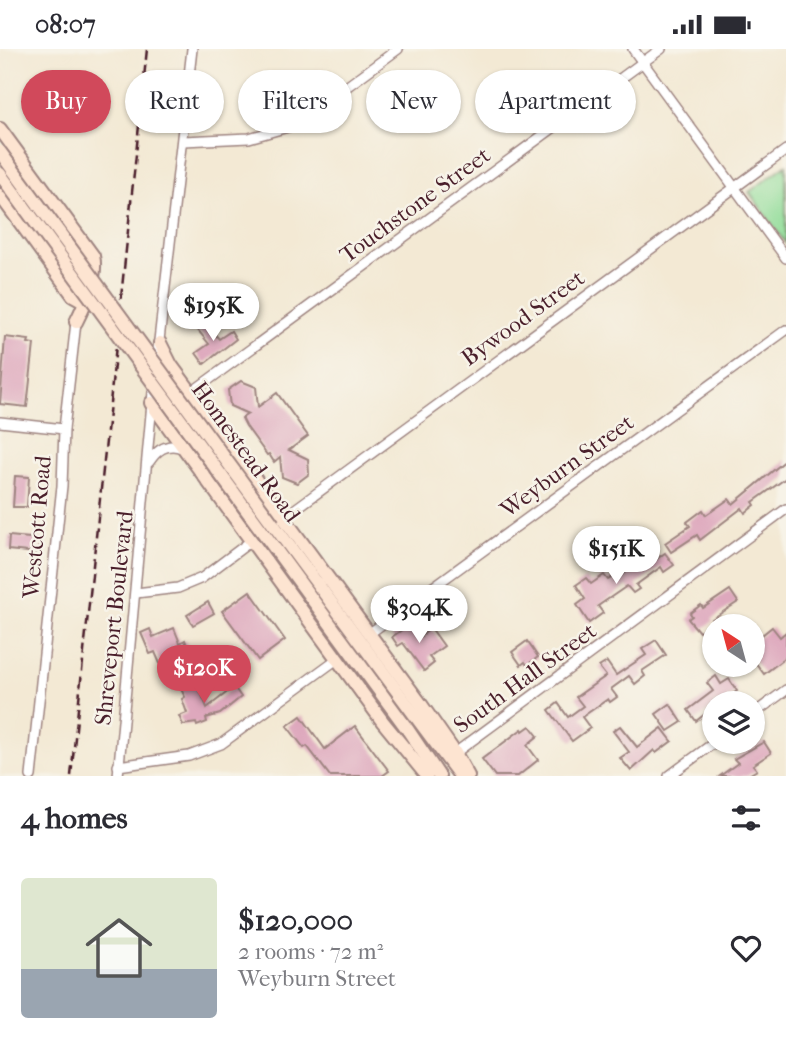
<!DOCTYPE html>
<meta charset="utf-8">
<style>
body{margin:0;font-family:"IM FELL French Canon",serif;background:#f7f7f7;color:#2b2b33;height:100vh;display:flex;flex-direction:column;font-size:26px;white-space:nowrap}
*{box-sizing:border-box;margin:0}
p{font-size:23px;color:#7c7c81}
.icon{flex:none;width:38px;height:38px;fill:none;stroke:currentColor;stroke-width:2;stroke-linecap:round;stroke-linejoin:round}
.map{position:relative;height:727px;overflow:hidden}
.details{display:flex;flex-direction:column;background:#fff;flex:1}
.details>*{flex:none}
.top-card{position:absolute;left:21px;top:21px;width:746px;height:63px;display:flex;gap:14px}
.needle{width:46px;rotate:324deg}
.controls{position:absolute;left:702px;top:565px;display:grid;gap:14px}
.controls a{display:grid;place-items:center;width:63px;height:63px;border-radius:50%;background:#fff;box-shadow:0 2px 5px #0004;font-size:35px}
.price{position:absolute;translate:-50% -60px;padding:0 16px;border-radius:24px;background:#fff;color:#222;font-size:23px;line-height:46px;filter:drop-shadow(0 2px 4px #0008)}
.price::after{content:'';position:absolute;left:50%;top:42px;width:21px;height:16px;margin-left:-10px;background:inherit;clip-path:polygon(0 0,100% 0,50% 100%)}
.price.selected{background:#d1495b;color:#fff}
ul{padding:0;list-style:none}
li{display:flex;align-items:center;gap:21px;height:175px;padding:0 21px}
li+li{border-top:2px solid #e1e1e2}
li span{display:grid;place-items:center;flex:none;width:196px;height:140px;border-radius:7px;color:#555}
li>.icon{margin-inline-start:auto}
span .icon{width:84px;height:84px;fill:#fffc;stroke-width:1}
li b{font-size:30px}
h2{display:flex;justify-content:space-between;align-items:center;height:84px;padding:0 21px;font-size:30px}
.chip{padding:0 24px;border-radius:32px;background:#fff;box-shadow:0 2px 5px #0004;font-size:24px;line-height:63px}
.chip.selected{background:#d1495b;color:#fff}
.status{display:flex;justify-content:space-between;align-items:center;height:49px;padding:0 35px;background:#fff;direction:ltr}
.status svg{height:19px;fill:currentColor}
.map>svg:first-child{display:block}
.green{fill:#92dd9a;stroke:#6e7e62;stroke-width:2}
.building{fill:#dea8bd}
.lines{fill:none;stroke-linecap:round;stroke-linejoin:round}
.street-casing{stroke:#9e8480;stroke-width:12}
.secondary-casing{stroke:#9e8480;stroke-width:16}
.street{stroke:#fff;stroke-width:9}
.secondary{stroke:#fde4d1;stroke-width:12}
.rail{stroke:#4a1f2b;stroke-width:2.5;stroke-dasharray:10 5;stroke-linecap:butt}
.secondary-bridge-casing{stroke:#9e8480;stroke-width:16;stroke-linecap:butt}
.secondary-bridge{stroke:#fde4d1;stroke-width:12}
.labels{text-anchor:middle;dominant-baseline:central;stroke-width:5;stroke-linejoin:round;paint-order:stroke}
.street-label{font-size:23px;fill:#4a1f2b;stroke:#f7f3e8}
</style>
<div class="status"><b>08:07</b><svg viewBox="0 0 49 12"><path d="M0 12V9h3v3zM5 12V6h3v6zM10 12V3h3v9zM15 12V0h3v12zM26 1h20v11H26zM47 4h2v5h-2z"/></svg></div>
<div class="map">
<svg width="786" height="727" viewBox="0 0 786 727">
<rect width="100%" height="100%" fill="#f7f3e8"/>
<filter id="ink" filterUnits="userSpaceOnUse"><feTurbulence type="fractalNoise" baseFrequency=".0143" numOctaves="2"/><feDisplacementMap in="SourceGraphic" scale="14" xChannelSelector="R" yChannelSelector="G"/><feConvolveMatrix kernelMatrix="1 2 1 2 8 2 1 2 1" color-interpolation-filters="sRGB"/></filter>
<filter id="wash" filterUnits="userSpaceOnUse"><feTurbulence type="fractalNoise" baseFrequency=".00686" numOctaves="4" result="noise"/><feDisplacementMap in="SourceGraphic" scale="28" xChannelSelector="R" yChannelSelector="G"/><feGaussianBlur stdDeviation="1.57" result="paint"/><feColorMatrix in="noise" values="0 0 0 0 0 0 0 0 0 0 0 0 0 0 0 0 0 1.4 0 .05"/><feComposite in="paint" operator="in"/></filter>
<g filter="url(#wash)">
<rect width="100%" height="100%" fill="#f3e9d4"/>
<path class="green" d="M786 116V195L749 143Z"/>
<g id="blocks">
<g class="building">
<path d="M205 274 219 290 231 282 236 290 204 315 196 304 209 295 197 280Z"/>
<path d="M5 288 29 291 28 294 34 295 27 358 0 355Z"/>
<path d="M241 332 256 338 258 358 277 344 308 387 289 401 308 410 309 425 297 434 282 428 280 408 274 413 269 405 267 406 246 377 242 369 248 365 230 357 228 341Z"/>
<path d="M786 411V429L753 453 755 456 745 464 742 459 700 491 697 486 671 503 665 494 690 477 687 473 703 461 706 466 729 450 733 455Z"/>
<path d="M15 427 29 428 27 458H13Z"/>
<path d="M9 487 40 490 38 504 8 501Z"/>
<path d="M665 504 674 516 664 523 661 518 636 536 639 540 633 544 627 537 598 557 603 564 589 574 577 556 585 550 576 536 586 529 591 535 604 526 608 531 613 528 615 532 640 510 646 518Z"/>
<path d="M730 541 738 553 712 570 713 572 699 583 688 570 692 567 690 564 701 556 703 559Z"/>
<path d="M250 542 285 591 258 611 222 562Z"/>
<path d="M208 553 214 564 193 576 187 566Z"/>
<path d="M410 575 420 588 431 579 444 597 429 608 434 614 424 622 403 594 398 597 392 588Z"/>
<path d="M772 578 780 588 786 583V608L764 625 752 609V594Z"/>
<path d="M174 579 180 594 185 591 192 609 175 616 176 619 164 624 155 603 150 605 141 584 150 580 153 588Z"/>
<path d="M656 591 666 606 642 622 645 627 635 635 629 627 611 640 617 648 610 653 608 650 582 668 590 679 572 692 549 661 558 654 568 668 583 657 576 648 606 627 599 618 607 613 616 626 646 606 642 600Z"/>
<path d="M527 592 538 608 527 616 525 613 521 616 512 603Z"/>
<path d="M716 627 721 635 729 630 737 642 721 654H714V658L696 672 688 661 713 642 707 634Z"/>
<path d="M197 634 207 659 234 638 241 648 220 665 206 669 207 673 197 677 196 674 183 676 179 667 187 664 182 650 185 648 181 640Z"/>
<path d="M670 655 682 673 668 682 656 665Z"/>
<path d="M301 667 325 700 355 677 389 722 382 727H330L307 697 304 699 287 677Z"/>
<path d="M530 677 538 687 527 696 538 711 518 727H495L482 710 522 680 523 682Z"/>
<path d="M620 677 637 698 662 679 672 692 656 704 654 701 631 722 620 709 629 703 613 682Z"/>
<path d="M764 693 771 704 753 716 757 721 747 727H720L738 714 734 710Z"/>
</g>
</g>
</g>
<g filter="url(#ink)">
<use href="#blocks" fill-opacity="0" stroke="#9e8480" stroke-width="2"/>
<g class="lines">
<g class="street-casing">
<g id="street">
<path d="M633 0 786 209"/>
<path d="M183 92 249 89 288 78 315 61 398 0"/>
<path d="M156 318 192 0"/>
<path d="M192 343 661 0"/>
<path d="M0 373 64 380"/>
<path d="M149 413C157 401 167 393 182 399"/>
<path d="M283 469 786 101"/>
<path d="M136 544 178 539 202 529 251 492"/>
<path d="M370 584 786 281"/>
<path d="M752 666 786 641"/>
<path d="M455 704 786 460"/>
<path d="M118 717 189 707 221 695 337 610"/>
<path d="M31 727 62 437 64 380 76 273"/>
<path d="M118 727 154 332"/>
<path d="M669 727 715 693"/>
</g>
</g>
<g class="secondary-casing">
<g id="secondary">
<path d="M0 80 93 207C98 227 85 255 76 273"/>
<path d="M0 146 73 246 82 251 86 250"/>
<path d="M160 294 171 316 418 651 455 704 468 727"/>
<path d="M151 354 383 673 427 727"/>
<path d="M273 475 460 727"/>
<path d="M262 482 408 681 439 727"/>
</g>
</g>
<use href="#street" class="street"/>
<use href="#secondary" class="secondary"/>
<path class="rail" d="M71 727 147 0"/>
<g class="secondary-bridge-casing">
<g id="secondary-bridge">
<path d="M0 103 273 475"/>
<path d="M0 125 262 482"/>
</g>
</g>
<use href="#secondary-bridge" class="secondary-bridge"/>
</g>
</g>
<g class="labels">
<g class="street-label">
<text transform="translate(415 156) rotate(-36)">Touchstone Street</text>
<text transform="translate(523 269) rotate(-36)">Bywood Street</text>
<text transform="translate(246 403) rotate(54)">Homestead Road</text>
<text transform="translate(567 417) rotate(-36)">Weyburn Street</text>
<text transform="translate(37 478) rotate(-85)">Westcott Road</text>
<text transform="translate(114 569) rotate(-84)">Shreveport Boulevard</text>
<text transform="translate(525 629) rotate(-36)">South Hall Street</text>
</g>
</g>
</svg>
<div class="controls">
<a><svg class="needle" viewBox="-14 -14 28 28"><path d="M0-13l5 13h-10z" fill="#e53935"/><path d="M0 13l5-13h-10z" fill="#7c7c81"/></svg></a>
<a><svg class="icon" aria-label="layers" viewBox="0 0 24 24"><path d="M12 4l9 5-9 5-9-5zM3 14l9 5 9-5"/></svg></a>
</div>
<b class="price" style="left:213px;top:294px">$195K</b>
<b class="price" style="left:616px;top:537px">$151K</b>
<b class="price" style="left:419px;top:596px">$304K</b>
<b class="price selected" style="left:204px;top:656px">$120K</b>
<div class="top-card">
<a class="chip selected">Buy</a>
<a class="chip">Rent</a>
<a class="chip">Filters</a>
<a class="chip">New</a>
<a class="chip">Apartment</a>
</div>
</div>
<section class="details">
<h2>4 homes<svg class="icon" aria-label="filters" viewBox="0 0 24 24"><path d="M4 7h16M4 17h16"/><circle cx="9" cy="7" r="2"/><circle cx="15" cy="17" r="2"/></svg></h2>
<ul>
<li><span style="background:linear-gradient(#dfe7d0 65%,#9aa5b1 0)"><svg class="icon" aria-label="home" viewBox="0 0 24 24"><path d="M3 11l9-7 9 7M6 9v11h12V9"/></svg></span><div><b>$120,000</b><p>2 rooms · 72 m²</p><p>Weyburn Street</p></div><svg class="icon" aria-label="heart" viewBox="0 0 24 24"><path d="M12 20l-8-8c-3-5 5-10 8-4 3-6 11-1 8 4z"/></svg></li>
</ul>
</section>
